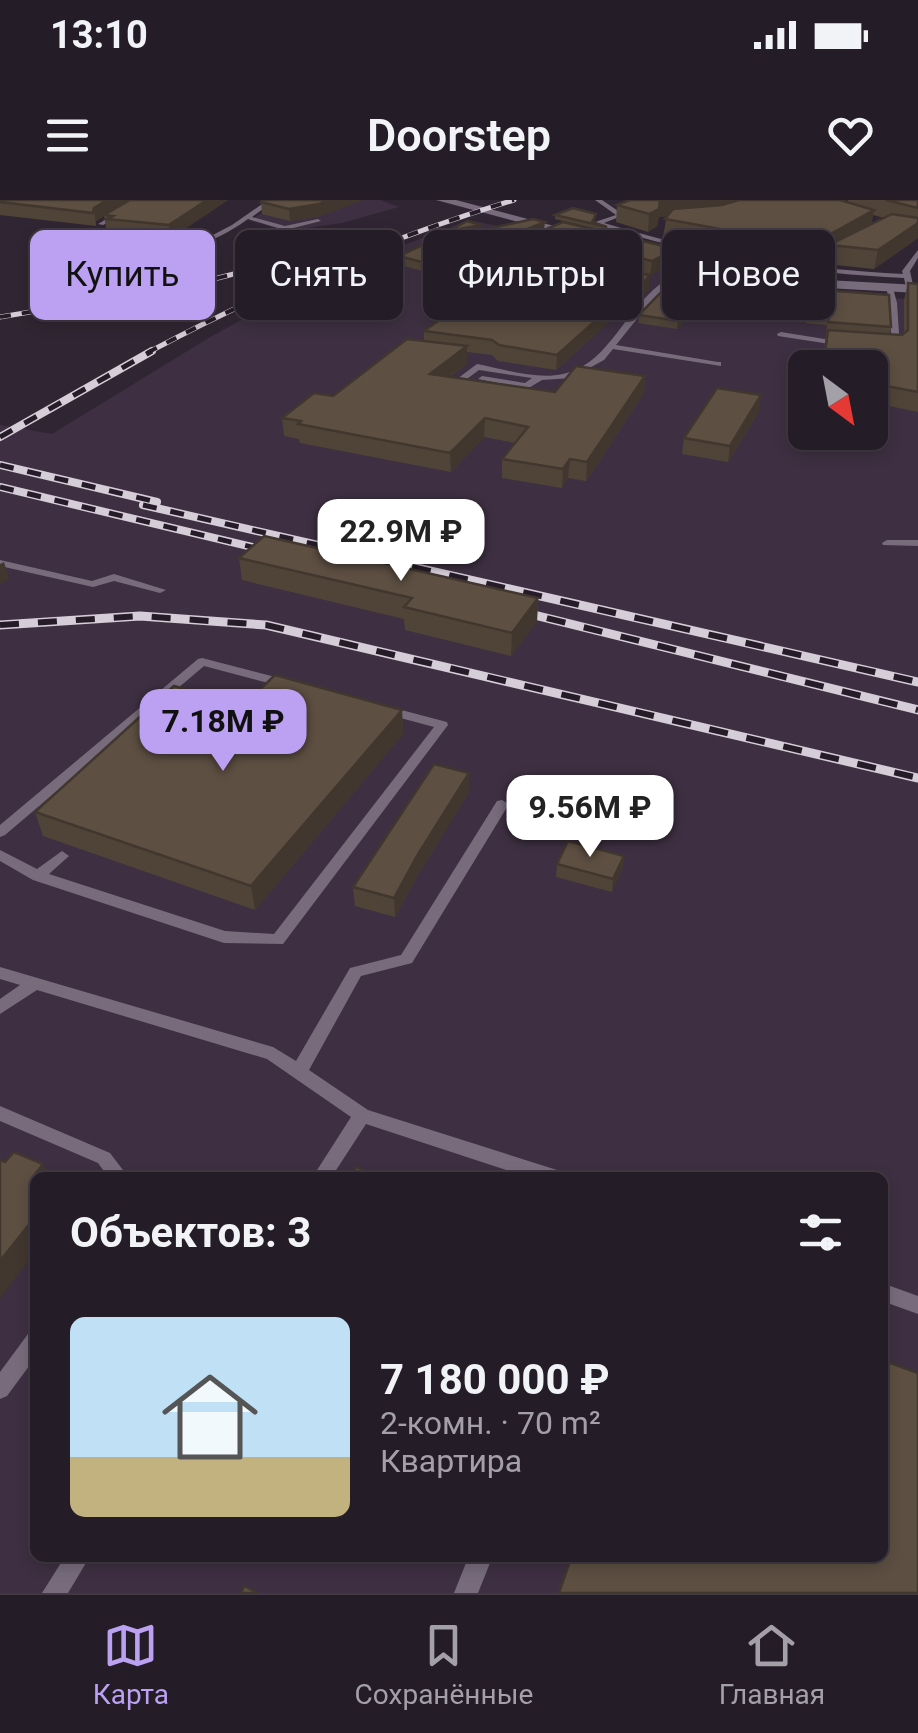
<!DOCTYPE html>
<html lang="ru">
<meta charset="utf-8">
<style>
body{margin:0;font-family:Roboto,sans-serif;background:#2c252e;color:#f1f3f6;height:100vh;display:flex;flex-direction:column;font-size:38px;white-space:nowrap}
*{box-sizing:border-box;margin:0}
p{font-size:32px;color:#a3a1a7}
.icon{flex:none;width:55px;height:55px;fill:none;stroke:currentColor;stroke-width:2;stroke-linecap:round;stroke-linejoin:round}
.map{position:relative;flex:1;overflow:hidden}
.side{position:absolute;left:30px;top:972px;width:858px;height:390px;display:flex;flex-direction:column;background:#241c26;border-radius:15px;box-shadow:0 5px 15px #0003,0 0 0 2px #413a43}
.side>*{flex:none}
.guide{position:absolute;left:30px;top:30px;width:860px;height:90px;display:flex;gap:20px}
.needle{width:65px;rotate:148deg}
.buttons{position:absolute;left:788px;top:150px;display:grid;gap:20px}
.buttons a{display:grid;place-items:center;width:100px;height:100px;border-radius:15px;background:#241c26;box-shadow:0 5px 15px #0003,0 0 0 2px #413a43;font-size:50px}
.price{position:absolute;translate:-50% -85px;padding:0 22px;border-radius:20px;background:#fff;color:#222;font-size:32px;line-height:65px;filter:drop-shadow(0 2px 5px #0008)}
.price::after{content:'';position:absolute;left:50%;top:60px;width:30px;height:22px;margin-left:-15px;background:inherit;clip-path:polygon(0 0,100% 0,50% 100%)}
.price.active{background:#bca0f2;color:#111}
ul{padding:0;list-style:none}
li{display:flex;align-items:center;gap:30px;height:250px;padding:0 40px}
li span{display:grid;place-items:center;flex:none;width:280px;height:200px;border-radius:15px;color:#555}
li>.icon{margin-inline-start:auto}
span .icon{width:120px;height:120px;fill:#fffc;stroke-width:1}
li b{font-size:42px}
h2{display:flex;justify-content:space-between;align-items:center;height:120px;padding:0 40px;font-size:42px}
.tag{padding:0 35px;border-radius:15px;background:#241c26;box-shadow:0 5px 15px #0003,0 0 0 2px #413a43;font-size:35px;line-height:90px}
.tag.active{background:#bca0f2;color:#111}
.status{display:flex;justify-content:space-between;align-items:center;height:70px;padding:0 50px;background:#241c26;direction:ltr}
.status svg{height:28px;fill:currentColor}
header{display:flex;justify-content:space-between;align-items:center;height:130px;padding:0 40px;background:#241c26;font-size:45px;font-weight:600}
.tabs{display:flex;justify-content:space-around;align-items:center;height:140px;border-top:2px solid #413a43;background:#241c26;font-size:28px;color:#a3a1a7}
.tabs a{display:grid;justify-items:center;gap:5px}
.tabs .active{color:#bca0f2}
.map>svg:first-child{display:block}
.built{fill:#3e3042;fill-rule:evenodd}
.lines{fill:none;stroke-linecap:round;stroke-linejoin:round}
.service{fill:#786c7c;fill-rule:evenodd}
.tertiary{fill:#786c7c;fill-rule:evenodd}
.rail-far2-casing{stroke:#d5cdd7;stroke-width:5}
.rail-far1-casing{stroke:#d5cdd7;stroke-width:8}
.rail-casing{stroke:#d5cdd7;stroke-width:9}
.rail-far2{stroke:#261c29;stroke-width:4;stroke-dasharray:11;stroke-linecap:butt}
.rail-far1{stroke:#261c29;stroke-width:5;stroke-dasharray:14;stroke-linecap:butt}
.rail{stroke:#261c29;stroke-width:6;stroke-dasharray:19;stroke-linecap:butt}
.wall{fill:#504439;fill-rule:evenodd}
.shaded-wall{fill:#41372e}
.building{fill:#5d4f42;stroke:#41372e;stroke-width:2.5}
</style>
<div class="status"><b>13:10</b><svg viewBox="0 0 49 12"><path d="M0 12V9h3v3zM5 12V6h3v6zM10 12V3h3v9zM15 12V0h3v12zM26 1h20v11H26zM47 4h2v5h-2z"/></svg></div>
<header><svg class="icon" aria-label="menu" viewBox="0 0 24 24"><path d="M4 6h16M4 12h16M4 18h16"/></svg>Doorstep<svg class="icon" aria-label="heart" viewBox="0 0 24 24"><path d="M12 20l-8-8c-3-5 5-10 8-4 3-6 11-1 8 4z"/></svg></header>
<div class="map">
<svg width="918" height="1393" viewBox="0 0 918 1393">
<rect width="100%" height="100%" fill="#302633"/>
<g class="built">
<path d="M280 0H380L399 7 342 23 287 31 250 21Z"/>
<path d="M469 20 794 90 918 100V1393H0V225L52 234 207 139 309 82ZM805 168H870V232H805ZM35 978H882V1358H35Z"/>
</g>
<g class="lines">
<g class="service">
<path d="M139 0H147L103 25 98 24Z"/>
<path d="M268 0H275L252 17 285 26 318 19 321 21 293 28 294 30 291 32 248 19C223 37 192 53 162 45L207 38 232 25Z"/>
<path d="M595 0H602L624 15 604 23C702 53 801 69 903 74L902 71 918 50V58L910 71 913 85 906 87 904 78C798 73 696 56 595 24V22L616 15Z"/>
<path d="M552 32 554 35 525 48 639 75 635 77 515 48Z"/>
<path d="M413 50 418 51 346 87 339 85Z"/>
<path d="M697 59 699 62 688 71 707 78 829 99 825 101 706 82 684 74 653 99 616 145 718 162H721V166L613 149 604 160 571 178 542 180 527 189 478 179 482 176 525 183 532 178 479 170 460 184 453 182 477 164C503 169 537 180 563 174 604 165 620 122 648 95 663 80 680 69 697 59Z"/>
<path d="M459 61 465 62 436 75 429 73Z"/>
<path d="M886 86 893 88 897 103 900 148 896 150 887 148 892 146 889 105 869 102 873 100 889 101Z"/>
<path d="M781 132 843 142 847 144 843 146 778 136 777 134Z"/>
<path d="M887 340H918V346L883 345 882 343Z"/>
<path d="M0 360 92 381 114 374 166 390 160 393 114 381 93 387 0 366Z"/>
<path d="M202 458 291 481 293 484 287 488 204 466 5 635 0 637V625L198 459Z"/>
<path d="M386 506 447 522 448 525 283 744 224 743 33 680 0 661V650L37 669 62 651 69 656 49 674 225 731 274 734 434 527 382 513V507Z"/>
<path d="M502 600 509 604 412 763 361 776 309 870 368 910 557 970 564 972 566 978H531L366 924 331 978H312L351 917 267 859 37 790 0 814V799L20 785 0 779V767L273 847 296 861 350 768 401 755 497 601Z"/>
<path d="M0 906 110 953 129 978H109L98 963 0 921Z"/>
<path d="M882 1083 918 1096V1114L882 1101Z"/>
<path d="M35 1131V1158L7 1196 0 1199V1172L28 1134Z"/>
<path d="M64 1358H89L68 1393H42Z"/>
<path d="M468 1358H492L478 1393H454Z"/>
</g>
<g class="tertiary">
<path d="M436 0H456L592 36 586 40Z"/>
<path d="M642 45 790 78 918 85V93L790 86 638 52V46Z"/>
</g>
<g class="rail-far2-casing">
<g id="rail-far2">
<path d="M0 117 186 86 333 49"/>
<path d="M147 153C265 90 386 39 514 0"/>
</g>
</g>
<g class="rail-far1-casing">
<g id="rail-far1">
<path d="M0 237 152 151"/>
<path d="M0 265 157 302"/>
<path d="M0 287 273 352"/>
<path d="M143 305 349 352"/>
</g>
</g>
<g class="rail-casing">
<g id="rail">
<path d="M262 350 277 353"/>
<path d="M338 350 918 482"/>
<path d="M510 409 918 510"/>
<path d="M0 425 140 416 266 425 918 578"/>
</g>
</g>
<use href="#rail-far2" class="rail-far2"/>
<use href="#rail-far1" class="rail-far1"/>
<use href="#rail" class="rail"/>
</g>
<g class="wall">
<path d="M0 0H228L171 38 109 32 108 28H106L104 16 96 21V26L0 15Z"/>
<path d="M848 0H918V38L874 69 778 59 663 36 667 16 659 17 657 26 648 32 616 22 617 5 848 2ZM873 15 884 18 871 24Z"/>
<path d="M261 2 320 16 290 21 262 14Z"/>
<path d="M596 14 594 22 607 27 606 31 555 19V15Z"/>
<path d="M544 30 676 49 675 62 650 75 639 72 649 89 621 121 611 120 556 170 498 161 492 155 467 152V164L450 177 555 192 645 176 644 193 586 281 568 278 562 288 502 278V259L515 243 484 237 451 272 300 243 299 239 284 236 282 218 333 196 424 141V131L485 87 443 76V64L426 72 400 65 399 56ZM539 32 537 33V44L520 40ZM557 51 571 55 557 63ZM608 64 620 67 600 81 608 74Z"/>
<path d="M908 83 918 84V212L870 202V168H822L827 125 806 123 809 89 891 127 889 135H902L904 134V100Z"/>
<path d="M679 93 673 100 692 111 677 129 638 123 639 115Z"/>
<path d="M759 211 728 262 682 254 684 238Z"/>
<path d="M239 358 538 398 537 421 511 456 405 430 404 419 242 380Z"/>
<path d="M402 510 403 534 255 710 43 636 35 612Z"/>
<path d="M469 573V592L418 675 395 717 355 706 353 687Z"/>
<path d="M624 656 622 669 612 692 556 677 557 664Z"/>
</g>
<g class="shaded-wall">
<path d="M107 0H132L104 15V16L96 21V26L94 8Z"/>
<path d="M207 0H228L171 38 169 25Z"/>
<path d="M330 0H364L320 16 290 21 289 9Z"/>
<path d="M660 0H752L717 11 659 17 657 26 648 32 649 14Z"/>
<path d="M874 10 871 27 838 46 827 45 829 35Z"/>
<path d="M545 22 544 30 515 42 443 62V64L426 72 425 63 483 40Z"/>
<path d="M918 23V38L874 69 878 50Z"/>
<path d="M481 25V29L449 35V31Z"/>
<path d="M557 49V63L541 74 542 60Z"/>
<path d="M676 49 675 62 650 75 652 61Z"/>
<path d="M609 60 608 74 592 88 593 73Z"/>
<path d="M650 75 649 89 621 121 623 106Z"/>
<path d="M680 86 679 93 666 107 667 99Z"/>
<path d="M693 103 692 111 677 129 678 121Z"/>
<path d="M613 105 611 120 556 170 557 155Z"/>
<path d="M467 146V164L430 191V174Z"/>
<path d="M645 176 644 193 586 281 587 262Z"/>
<path d="M761 195 759 211 728 262 730 246Z"/>
<path d="M485 218 484 237 451 272 450 253Z"/>
<path d="M570 259 568 278 562 288 563 269Z"/>
<path d="M4 362 9 379 0 384V364Z"/>
<path d="M538 398 537 421 511 456 512 433Z"/>
<path d="M402 510 403 534 255 710 251 686Z"/>
<path d="M469 573V592L418 675 395 717 394 698 417 656Z"/>
<path d="M624 656 622 669 612 692 613 679Z"/>
<path d="M43 964 49 978H35L34 976Z"/>
<path d="M35 1017V1053L0 1098V1061Z"/>
</g>
<g class="building">
<path d="M0 0H107L94 8 93 13 0 2Z"/>
<path d="M130 0H207L169 25 107 19 113 16 104 15Z"/>
<path d="M263 0H330L319 4 289 9 261 2Z"/>
<path d="M630 0H660L659 9 649 14 617 5Z"/>
<path d="M739 0H840L874 10 829 35 831 44 892 14 918 18V23L878 50 781 40 665 19 673 9 722 5Z"/>
<path d="M886 0H918V8Z"/>
<path d="M573 8 596 14 592 22 607 27 555 15Z"/>
<path d="M533 19 545 22 515 34 483 40 425 63 399 56 429 42Z"/>
<path d="M467 21 481 25 449 31Z"/>
<path d="M563 22 676 49 652 61 537 33Z"/>
<path d="M518 40 557 49 542 60 548 68 575 52 609 60 593 73 600 81 625 64 639 67 629 72 650 75 623 106 613 105 557 155 499 145 492 140 424 131 500 76 443 62 488 45Z"/>
<path d="M908 83 918 84V192L870 183V168H823L828 130 902 135 908 130Z"/>
<path d="M669 84 680 86 667 99 693 103 678 121 639 115Z"/>
<path d="M809 89 889 95 891 127 828 122 830 111 808 109Z"/>
<path d="M407 139 467 146 430 174 555 192 576 166 645 176 587 262 570 259 563 269 502 259 528 227 485 218 450 253 298 224 301 221 282 218 314 193 333 196Z"/>
<path d="M717 188 761 195 730 246 684 238Z"/>
<path d="M264 336 538 398 512 433 404 407 412 398 239 358Z"/>
<path d="M275 475 402 510 251 686 35 612 174 486 243 506Z"/>
<path d="M434 564 469 573 417 656 394 698 353 687Z"/>
<path d="M568 641 624 656 613 679 557 664Z"/>
<path d="M14 952 43 964 34 976 38 978H35V1017L0 1061V960L5 962Z"/>
<path d="M356 967 383 978H350Z"/>
<path d="M882 1160 918 1173V1393H559L571 1358H882Z"/>
<path d="M244 1386 258 1393H241Z"/>
</g>
</svg>
<div class="buttons">
<a><svg class="needle" viewBox="-14 -14 28 28"><path d="M0-13l5 13h-10z" fill="#e53935"/><path d="M0 13l5-13h-10z" fill="#a3a1a7"/></svg></a>
</div>
<b class="price" style="left:401px;top:384px">22.9M ₽</b>
<b class="price active" style="left:223px;top:574px">7.18M ₽</b>
<b class="price" style="left:590px;top:660px">9.56M ₽</b>
<div class="guide">
<a class="tag active">Купить</a>
<a class="tag">Снять</a>
<a class="tag">Фильтры</a>
<a class="tag">Новое</a>
</div>
<section class="side">
<h2>Объектов: 3<svg class="icon" aria-label="filters" viewBox="0 0 24 24"><path d="M4 7h16M4 17h16"/><circle cx="9" cy="7" r="2"/><circle cx="15" cy="17" r="2"/></svg></h2>
<ul>
<li><span style="background:linear-gradient(#bfe0f5 70%,#c2b280 0)"><svg class="icon" aria-label="home" viewBox="0 0 24 24"><path d="M3 11l9-7 9 7M6 9v11h12V9"/></svg></span><div><b>7 180 000 ₽</b><p>2-комн. · 70 m²</p><p>Квартира</p></div></li>
</ul>
</section>
</div>
<nav class="tabs">
<a class="active"><svg class="icon" aria-label="map" viewBox="0 0 24 24"><path d="M3 6l6-2 6 2 6-2v14l-6 2-6-2-6 2zM9 4v14M15 6v14"/></svg>Карта</a>
<a><svg class="icon" aria-label="saved" viewBox="0 0 24 24"><path d="M7 4h10v16l-5-4-5 4z"/></svg>Сохранённые</a>
<a><svg class="icon" aria-label="home" viewBox="0 0 24 24"><path d="M3 11l9-7 9 7M6 9v11h12V9"/></svg>Главная</a>
</nav>
